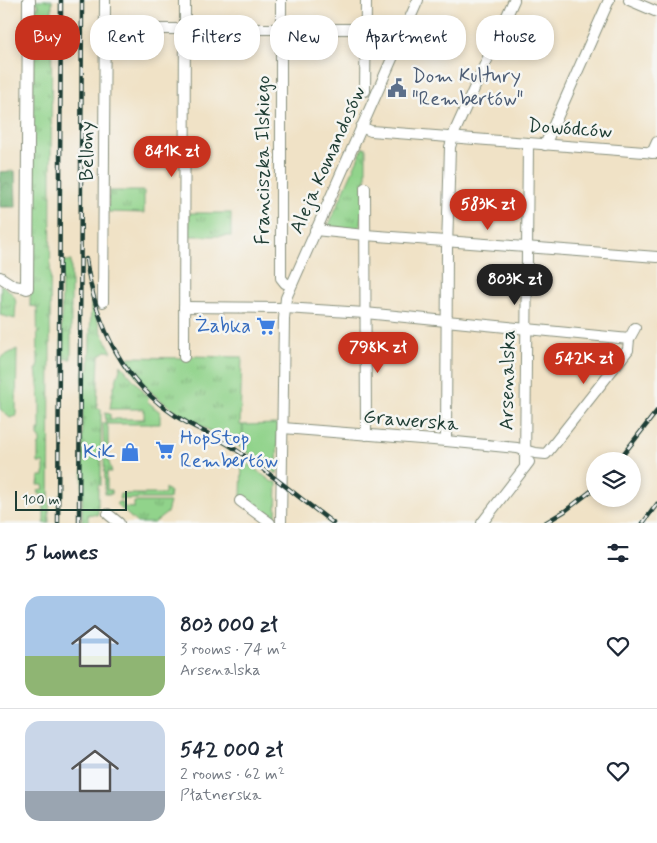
<!DOCTYPE html>
<meta charset="utf-8">
<style>
body{margin:0;font-family:Mynerve,sans-serif;background:#f2f2f3;color:#1f2937;height:100vh;display:flex;flex-direction:column;font-size:19px;white-space:nowrap}
*{box-sizing:border-box;margin:0}
p{font-size:16px;color:#747a83}
.icon{flex:none;width:28px;height:28px;fill:none;stroke:currentColor;stroke-width:2;stroke-linecap:round;stroke-linejoin:round}
.map{position:relative;height:523px;overflow:hidden}
.panel{display:flex;flex-direction:column;background:#fff;flex:1}
.panel>*{flex:none}
.banner{position:absolute;left:15px;top:15px;width:628px;height:45px;display:flex;gap:10px}
.buttons{position:absolute;left:586px;top:452px;display:grid;gap:10px}
.buttons a{display:grid;place-items:center;width:55px;height:55px;border-radius:50%;background:#fff;box-shadow:0 2px 8px #0003;font-size:25px}
.scale{position:absolute;left:15px;bottom:12px;width:112px;box-sizing:border-box;padding-left:5px;border:2px solid #1f3d34;border-top:0;font-size:14px;line-height:18px;white-space:nowrap;color:#1f3d34;-webkit-text-stroke:4px #f6f6f2;paint-order:stroke}
.price{position:absolute;translate:-50% -42px;padding:0 11px;border-radius:18px;background:#c8321e;color:#fff;font-size:16px;line-height:32px;filter:drop-shadow(0 1px 2px #0008)}
.price::after{content:'';position:absolute;left:50%;top:30px;width:15px;height:11px;margin-left:-8px;background:inherit;clip-path:polygon(0 0,100% 0,50% 100%)}
.price.current{background:#222;color:#fff}
ul{padding:0;list-style:none}
li{display:flex;align-items:center;gap:15px;height:125px;padding:0 25px}
li+li{border-top:1px solid #e0e1e3}
li span{display:grid;place-items:center;flex:none;width:140px;height:100px;border-radius:15px;color:#555}
li>.icon{margin-inline-start:auto}
span .icon{width:60px;height:60px;fill:#fffc;stroke-width:1}
li b{font-size:21px}
h2{display:flex;justify-content:space-between;align-items:center;height:60px;padding:0 25px;font-size:21px}
.tag{padding:0 18px;border-radius:20px;background:#fff;box-shadow:0 2px 8px #0003;font-size:18px;line-height:45px}
.tag.current{background:#c8321e;color:#fff}
.map>svg:first-child{display:block}
.grass{fill:url(#grass-tufts);stroke:#588860}
.forest{fill:url(#forest-crowns);stroke:#4a7956}
.park{fill:#91d38b;stroke:#588860}
.lines{fill:none;stroke-linecap:round;stroke-linejoin:round}
.minor-casing{stroke:#88907d;stroke-width:12}
.major-casing{stroke:#88907d;stroke-width:14}
.minor{stroke:#fff;stroke-width:10}
.major{stroke:#fff;stroke-width:12}
.rail-casing{stroke:#1f3d34;stroke-width:4.5}
.rail{stroke:#f6f6f2;stroke-width:2.5;stroke-dasharray:8;stroke-linecap:butt}
.labels{text-anchor:middle;dominant-baseline:central;stroke-width:5;stroke-linejoin:round;paint-order:stroke}
.service-label{font-size:20px;fill:#4e5e75;stroke:#f6f6f2;text-anchor:start}
.street-label{font-size:20px;fill:#1f3d34;stroke:#f6f6f2}
.shop-label{font-size:20px;fill:#366cbe;stroke:#f6f6f2;text-anchor:end}
</style>
<div class="map">
<svg width="657" height="523" viewBox="0 0 657 523">
<defs>
<pattern id="grass-tufts" width="24" height="20" patternUnits="userSpaceOnUse" patternTransform="scale(1.25)"><rect width="24" height="20" fill="#91d38b"/><path d="M3 7l-1-3M5 7V3M7 7l1-3M15 17l-1-3M17 17v-4M19 17l1-3" fill="none" stroke="#76ac72"/></pattern>
<pattern id="forest-crowns" width="20" height="18" patternUnits="userSpaceOnUse" patternTransform="scale(1.25)"><rect width="20" height="18" fill="#74b577"/><path d="M2 6a3 3 0 1 1 6 0M12 15a3 3 0 1 1 6 0" fill="none" stroke="#5f9462"/></pattern>
</defs>
<rect width="100%" height="100%" fill="#f6f6f2"/>
<filter id="ink" filterUnits="userSpaceOnUse"><feTurbulence type="fractalNoise" baseFrequency=".02" numOctaves="2"/><feDisplacementMap in="SourceGraphic" scale="10" xChannelSelector="R" yChannelSelector="G"/><feConvolveMatrix kernelMatrix="1 2 1 2 8 2 1 2 1" color-interpolation-filters="sRGB"/></filter>
<filter id="wash" filterUnits="userSpaceOnUse"><feTurbulence type="fractalNoise" baseFrequency=".0096" numOctaves="4" result="noise"/><feDisplacementMap in="SourceGraphic" scale="20" xChannelSelector="R" yChannelSelector="G"/><feGaussianBlur stdDeviation="1.12" result="paint"/><feColorMatrix in="noise" values="0 0 0 0 0 0 0 0 0 0 0 0 0 0 0 0 0 1.4 0 .05"/><feComposite in="paint" operator="in"/></filter>
<g filter="url(#wash)">
<rect width="100%" height="100%" fill="#f0e2c6"/>
<g class="grass">
<path d="M33 0H52L49 523H44V495L39 494 38 490 44 489 43 485H38L39 476H44V463H38V445L40 444V437L38 436V430H40V401L36 369H38V363L37 307 30 306 33 8 38 7V3L33 2Z"/>
<path d="M363 147 366 148V186L361 225 358 230 328 227Z"/>
<path d="M109 191H144V213L108 212Z"/>
<rect x="189" y="213" width="42" height="23"/>
<path d="M62 261H71V359H61Z"/>
<path d="M1 284C19 298 16 298 15 319L0 315Z"/>
<path d="M91 302 102 333 112 352 106 351 99 356 97 408 101 409V485H98V515L88 514V523H82L83 371 89 370Z"/>
<path d="M188 356 242 357 240 425H243L242 448C204 427 145 401 126 360L129 357 188 358Z"/>
<path d="M121 365 149 398 147 401 160 412V424H106L108 427V459L112 472H107V490H112V494H105L103 424 106 423 105 413 110 414V419H144V409H110L112 394Z"/>
<path d="M165 488 170 492 169 499H119L120 494H165Z"/>
<path d="M118 502H123V507L134 508V502H170L167 513 154 523H137L116 504Z"/>
</g>
<path class="forest" d="M15 171 16 207H0V172Z"/>
<g class="park">
<path d="M17 349 16 416 10 418 0 409V358Z"/>
<path d="M278 424 277 474 242 448 243 425Z"/>
<path d="M242 459 272 482H277L276 517 271 519 241 499Z"/>
</g>
</g>
<g filter="url(#ink)">
<g class="lines">
<g class="minor-casing">
<g id="minor">
<path d="M281 0V278L285 283 291 285"/>
<path d="M629 0 657 12"/>
<path d="M105 29H396L404 32"/>
<path d="M365 91 366 0"/>
<path d="M361 127 371 131 657 153"/>
<path d="M545 145 609 0"/>
<path d="M652 153 657 142"/>
<path d="M365 188 366 435"/>
<path d="M315 230 365 235 657 257"/>
<path d="M0 277 14 286 27 288"/>
<path d="M103 302 105 0"/>
<path d="M184 307 285 308 365 313 629 339"/>
<path d="M184 357 185 0"/>
<path d="M283 428 446 441 517 448 535 453 546 454 628 350 629 339 635 328"/>
<path d="M446 441 447 248 450 147 455 131 514 0"/>
<path d="M525 467 528 144"/>
<path d="M240 501 270 523"/>
<path d="M108 514 119 523"/>
<path d="M281 523 284 319 286 298 418 0"/>
<path d="M482 523 529 462"/>
</g>
</g>
<g class="major-casing">
<path id="major" d="M27 288 29 0"/>
</g>
<use href="#minor" class="minor"/>
<use href="#major" class="major"/>
<g class="rail-casing">
<g id="rail">
<path d="M86 259C95 322 121 380 176 416 194 428 214 435 232 447 267 471 300 498 333 523"/>
<path d="M618 461 657 411"/>
<path d="M58 523 61 0"/>
<path d="M79 523 82 0"/>
<path d="M545 523 565 511 595 488"/>
<path d="M643 523 657 504"/>
</g>
</g>
<use href="#rail" class="rail"/>
</g>
</g>
<defs>
<g id="civic-bare" transform="scale(1.5)"><path d="M-.6-6.5H3V-4.5H.6V-3L4-1V1h2V6H-6V1h2V-1L-.6-3ZM-1.2 2.5V6h2.4V2.5Z" fill="#5c6f8a" stroke="#f6f6f2" stroke-width="2.5" paint-order="stroke"/></g>
<g id="supermarket-bare" transform="scale(1.5)"><path d="M-6-5.5h2.5l.6 2H6L4.5 2H-2.5L-4.4-4H-6ZM-1.5 3.2a1.3 1.3 0 1 0 .1 0ZM3 3.2a1.3 1.3 0 1 0 .1 0Z" fill="#3f7fe0" stroke="#f6f6f2" stroke-width="2.5" paint-order="stroke"/></g>
<g id="shop-bare" transform="scale(1.5)"><path d="M-5-2.5h2.3a2.7 3.5 0 0 1 5.4 0H5L5.5 6h-11ZM-1.5-2.5h3a1.5 2.3 0 0 0-3 0Z" fill="#3f7fe0" stroke="#f6f6f2" stroke-width="2.5" paint-order="stroke"/></g>
</defs>
<g fill-rule="evenodd">
<use href="#civic-bare" x="397" y="88"/>
<use href="#supermarket-bare" x="266" y="326"/>
<use href="#supermarket-bare" x="165" y="450"/>
<use href="#shop-bare" x="130" y="452"/>
</g>
<g class="labels">
<g class="service-label">
<text x="412" y="76">Dom Kultury<tspan x="412" dy="23">"Rembertów"</tspan></text>
</g>
<g class="street-label">
<text transform="translate(570 129) rotate(4)">Dowódców</text>
<text transform="translate(87 151) rotate(-90)">Bellony</text>
<text transform="translate(263 160) rotate(-90)">Franciszka Ilskiego</text>
<text transform="translate(328 160) rotate(-66)">Aleja Komandosów</text>
<text transform="translate(508 380) rotate(-89)">Arsenalska</text>
<text transform="translate(411 421) rotate(5)">Grawerska</text>
</g>
<g class="shop-label">
<text x="251" y="326">Żabka</text>
<text x="180" y="438" text-anchor="start">HopStop<tspan x="180" dy="23">Rembertów</tspan></text>
<text x="115" y="452">KiK</text>
</g>
</g>
</svg>
<div class="buttons">
<a><svg class="icon" aria-label="layers" viewBox="0 0 24 24"><path d="M12 4l9 5-9 5-9-5zM3 14l9 5 9-5"/></svg></a>
</div>
<div class="scale">100 m</div>
<b class="price" style="left:172px;top:178px">841K zł</b>
<b class="price" style="left:488px;top:231px">583K zł</b>
<b class="price current" style="left:515px;top:306px">803K zł</b>
<b class="price" style="left:378px;top:374px">798K zł</b>
<b class="price" style="left:584px;top:385px">542K zł</b>
<div class="banner">
<a class="tag current">Buy</a>
<a class="tag">Rent</a>
<a class="tag">Filters</a>
<a class="tag">New</a>
<a class="tag">Apartment</a>
<a class="tag">House</a>
</div>
</div>
<section class="panel">
<h2>5 homes<svg class="icon" aria-label="filters" viewBox="0 0 24 24"><path d="M4 7h16M4 17h16"/><circle cx="9" cy="7" r="2"/><circle cx="15" cy="17" r="2"/></svg></h2>
<ul>
<li><span style="background:linear-gradient(#a9c7e8 60%,#8fb573 0)"><svg class="icon" aria-label="home" viewBox="0 0 24 24"><path d="M3 11l9-7 9 7M6 9v11h12V9"/></svg></span><div><b>803 000 zł</b><p>3 rooms · 74 m²</p><p>Arsenalska</p></div><svg class="icon" aria-label="heart" viewBox="0 0 24 24"><path d="M12 20l-8-8c-3-5 5-10 8-4 3-6 11-1 8 4z"/></svg></li>
<li><span style="background:linear-gradient(#c9d6e8 70%,#9aa5b1 0)"><svg class="icon" aria-label="home" viewBox="0 0 24 24"><path d="M3 11l9-7 9 7M6 9v11h12V9"/></svg></span><div><b>542 000 zł</b><p>2 rooms · 62 m²</p><p>Płatnerska</p></div><svg class="icon" aria-label="heart" viewBox="0 0 24 24"><path d="M12 20l-8-8c-3-5 5-10 8-4 3-6 11-1 8 4z"/></svg></li>
</ul>
</section>
